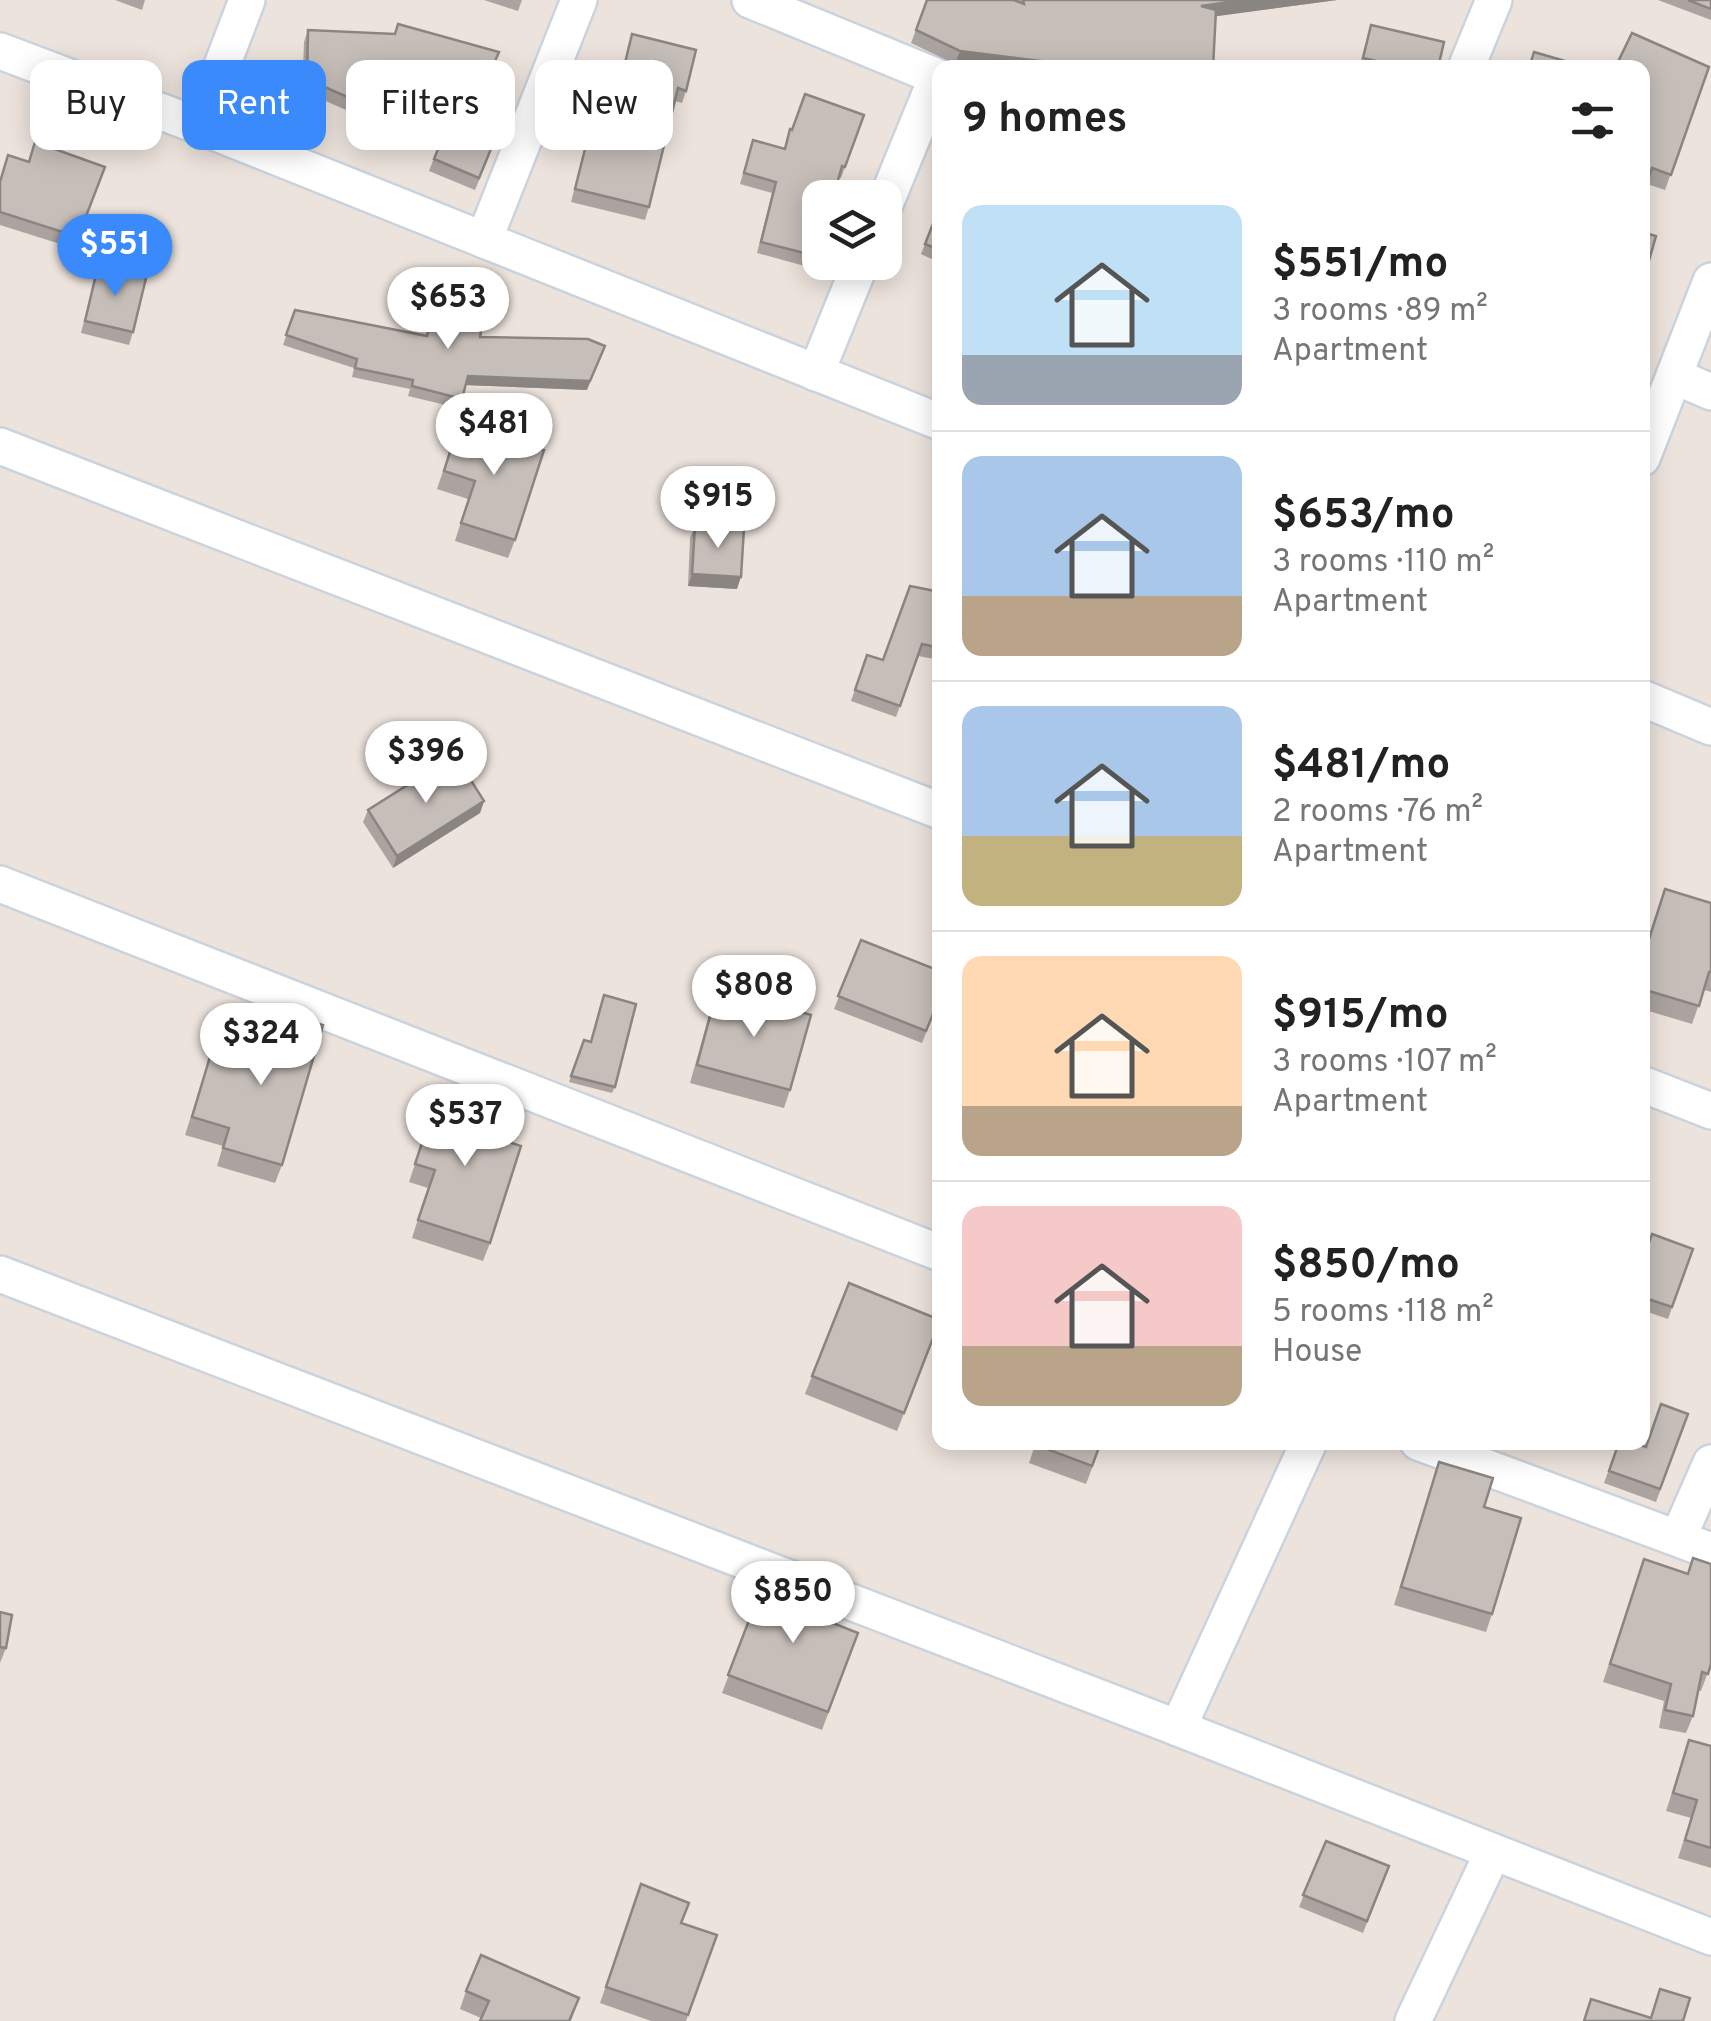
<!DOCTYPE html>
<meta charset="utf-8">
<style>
body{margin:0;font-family:Overpass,sans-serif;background:#f6f6f6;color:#222;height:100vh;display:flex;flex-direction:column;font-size:38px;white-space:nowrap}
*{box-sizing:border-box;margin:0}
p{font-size:32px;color:#767676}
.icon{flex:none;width:55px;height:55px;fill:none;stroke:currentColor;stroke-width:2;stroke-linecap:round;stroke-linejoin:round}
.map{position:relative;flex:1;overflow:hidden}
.details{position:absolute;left:932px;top:60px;width:718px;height:1390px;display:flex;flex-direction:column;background:#fff;border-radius:20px;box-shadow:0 5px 25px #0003}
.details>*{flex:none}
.guide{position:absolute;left:30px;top:60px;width:752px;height:90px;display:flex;gap:20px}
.buttons{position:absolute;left:802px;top:180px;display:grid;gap:20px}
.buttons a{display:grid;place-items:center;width:100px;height:100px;border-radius:20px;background:#fff;box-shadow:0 5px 25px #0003;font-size:50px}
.price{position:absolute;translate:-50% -85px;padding:0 22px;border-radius:35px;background:#fff;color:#222;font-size:32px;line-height:65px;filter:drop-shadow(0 2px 5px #0008)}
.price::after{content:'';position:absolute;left:50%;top:60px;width:30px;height:22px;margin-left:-15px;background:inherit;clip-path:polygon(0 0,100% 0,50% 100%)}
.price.current{background:#3b8afc;color:#fff}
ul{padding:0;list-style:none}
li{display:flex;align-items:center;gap:30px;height:250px;padding:0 30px}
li+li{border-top:2px solid #e0e0e0}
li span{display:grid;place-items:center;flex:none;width:280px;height:200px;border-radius:20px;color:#555}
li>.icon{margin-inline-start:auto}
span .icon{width:120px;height:120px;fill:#fffc;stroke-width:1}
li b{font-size:42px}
h2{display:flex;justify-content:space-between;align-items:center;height:120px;padding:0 30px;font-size:42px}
.tag{padding:0 35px;border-radius:20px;background:#fff;box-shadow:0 5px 25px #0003;font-size:35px;line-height:90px}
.tag.current{background:#3b8afc;color:#fff}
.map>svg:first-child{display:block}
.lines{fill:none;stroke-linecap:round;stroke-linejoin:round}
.street-casing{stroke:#cbd3dd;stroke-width:40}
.street{stroke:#fff;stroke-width:35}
.wall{fill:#aaa39f}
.shaded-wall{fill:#8b8582}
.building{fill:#c6beb9;stroke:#8b8582;stroke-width:2.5}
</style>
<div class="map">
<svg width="1711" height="2021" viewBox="0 0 1711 2021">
<rect width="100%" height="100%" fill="#ede3dd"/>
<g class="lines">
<g class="street-casing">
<g id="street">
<path d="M750 0 940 78"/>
<path d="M0 51 199 126 940 422"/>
<path d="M1466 68 1494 0"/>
<path d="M199 126 247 0"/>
<path d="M885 204 937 77"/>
<path d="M484 240 579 0"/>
<path d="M816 373 861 262"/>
<path d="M1674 376 1711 392"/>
<path d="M0 446 940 811"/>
<path d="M1642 458 1711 281"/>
<path d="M1642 698 1711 727"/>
<path d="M0 884 940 1253"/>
<path d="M1642 1084 1711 1111"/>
<path d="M0 1274 1178 1728 1711 1937"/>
<path d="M1418 1442 1711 1551"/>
<path d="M1678 1538 1711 1463"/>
<path d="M1178 1728 1309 1442"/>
<path d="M1413 2021 1493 1852"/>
</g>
</g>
<use href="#street" class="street"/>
</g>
<g class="wall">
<path d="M115 0H145L142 10Z"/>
<path d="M484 0H522L518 11Z"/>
<path d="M927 0 1017 1V0H1337L1215 16 1213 68H989L955 64 911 43Z"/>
<path d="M1658 0H1711V20Z"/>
<path d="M398 24 465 132 489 156 475 190 429 171 437 150 312 95H302L304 42 308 30 394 34Z"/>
<path d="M1371 25 1438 68H1359Z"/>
<path d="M632 34 686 91 682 103 675 101 649 207 645 220 571 202 593 117 610 121 628 46Z"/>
<path d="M1709 67 1665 190 1647 184 1642 68Z"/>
<path d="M864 115 841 178 838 177 812 268 757 253 772 193 740 184 753 140 784 148 790 129Z"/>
<path d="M105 167 73 248 0 225V180Z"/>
<path d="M940 206V263L921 254Z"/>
<path d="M98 266 133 332 129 345 81 333Z"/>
<path d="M295 310 426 336 432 316 480 337 587 390 465 385 458 408 408 396 410 389 352 377 354 368 283 345Z"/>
<path d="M459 423 515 540 508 558 455 541 468 499 437 489Z"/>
<path d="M695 526 737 589 688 586 690 538Z"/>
<path d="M940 592V660L918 656 896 717 851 701 867 655 883 660Z"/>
<path d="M484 801 480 813 393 868 363 822 368 810Z"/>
<path d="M1665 889 1711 903V992L1704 990 1692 1024 1642 1009V958Z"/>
<path d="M861 940 940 998 922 1043 834 1009Z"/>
<path d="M717 990 790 1090 784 1108 690 1083 711 1008Z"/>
<path d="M273 1010 282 1165 275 1183 217 1166 223 1146 185 1135 212 1050 235 1057 243 1035 263 1041Z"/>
<path d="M584 1040 615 1087 612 1093 569 1082Z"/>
<path d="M440 1089 478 1132 490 1243 483 1261 412 1238 428 1188 409 1182Z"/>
<path d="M1693 1249 1668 1319 1642 1310V1262Z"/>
<path d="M934 1338 897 1431 805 1394 812 1376Z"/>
<path d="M1688 1414 1656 1502 1604 1483 1619 1442 1646 1447Z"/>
<path d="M1036 1442H1102L1086 1484 1029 1463Z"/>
<path d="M1439 1462 1484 1507 1492 1614 1486 1632 1394 1605Z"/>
<path d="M1693 1558 1711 1664 1701 1691 1698 1690 1693 1716 1686 1733 1659 1728 1664 1701 1603 1682 1638 1576 1688 1573Z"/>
<path d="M766 1576 825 1621 858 1633 822 1730 722 1693Z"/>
<path d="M0 1612 6 1648 0 1663Z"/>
<path d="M1689 1740 1711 1746V1868L1678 1858 1691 1818 1666 1811Z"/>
<path d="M1326 1841 1389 1866 1363 1933 1299 1907Z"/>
<path d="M641 1884 682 1923 717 1935 686 2021H651L600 2003Z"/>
<path d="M466 1991 579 1998 571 2021H480L481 2018 460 2009Z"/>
</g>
<g class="shaded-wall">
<path d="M1244 0H1337L1196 19 1201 6Z"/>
<path d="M960 51 1099 67 989 68 955 64Z"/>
<path d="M307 83H316L312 95H302Z"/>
<path d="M605 346 587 390 464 385 468 376Z"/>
<path d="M692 574 741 577 737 589 688 586Z"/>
<path d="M484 801 480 813 393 868 397 856Z"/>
</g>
<g class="building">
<path d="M927 0H1014L1024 4 1023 0H1244L1201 6 1216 10 1213 68H1098L960 51 916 30Z"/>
<path d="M1688 0H1711V9Z"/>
<path d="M398 24 499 52 464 132 493 144 479 178 434 159 442 139 316 83H307L308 30 395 34Z"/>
<path d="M1371 25 1444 42 1438 68H1406L1363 58Z"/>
<path d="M1632 33 1709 67 1671 175 1652 168 1642 200V68H1615Z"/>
<path d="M632 34 696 50 686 91 678 88 649 207 575 189 593 117 611 122Z"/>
<path d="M1534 52 1589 68H1529Z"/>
<path d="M805 94 864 115 845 167 842 166 833 198H820V242L816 256 761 242 776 182 744 173 753 140 785 149 790 129 792 130Z"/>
<path d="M35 142 105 167 78 237 0 212V182L8 155 29 162Z"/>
<path d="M940 206V250L925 244Z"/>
<path d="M1642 232 1656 236 1642 285Z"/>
<path d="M98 266 146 278 133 332 85 321Z"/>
<path d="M295 310 427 336 432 316 482 327 480 337 588 339 605 346 590 381 468 376 462 399 412 386 413 380 355 368 357 359 286 335Z"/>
<path d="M459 423 544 450 515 540 461 523 475 481 444 471Z"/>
<path d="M695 526 744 528 741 577 692 574Z"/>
<path d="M910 586 940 592V648L922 644 900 706 855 690 867 655 883 660Z"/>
<path d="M455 755 484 801 397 856 368 810Z"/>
<path d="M1665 889 1711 903V972H1709L1699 1006 1642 989V961Z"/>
<path d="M861 940 940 971V997L926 1031 838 996Z"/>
<path d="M717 990 811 1015 790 1090 697 1065Z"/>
<path d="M604 995 636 1004 615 1087 571 1076 584 1040 591 1042Z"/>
<path d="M273 1010 323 1025 282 1165 223 1148 229 1128 192 1117 212 1050 237 1058 243 1035 264 1042Z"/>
<path d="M440 1089 487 1104 478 1132 521 1146 490 1243 418 1220 435 1170 415 1164Z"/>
<path d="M1652 1234 1693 1249 1672 1307 1642 1297V1262Z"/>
<path d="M849 1283 940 1320 904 1413 812 1376Z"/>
<path d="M1661 1404 1688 1414 1660 1489 1609 1471 1619 1442H1633L1646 1447Z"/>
<path d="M1036 1442H1101L1092 1466 1036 1445Z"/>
<path d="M1439 1462 1493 1478 1484 1507 1521 1518 1492 1614 1401 1587Z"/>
<path d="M1693 1558 1711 1564V1664L1708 1674 1702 1672 1693 1716 1665 1710 1671 1684 1610 1664 1644 1559 1688 1574Z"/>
<path d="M766 1576 832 1600 825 1620 858 1633 828 1712 728 1675Z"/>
<path d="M0 1612 12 1615 6 1648 0 1647Z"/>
<path d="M1689 1740 1711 1746V1848L1685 1840 1697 1800 1673 1793Z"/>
<path d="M1326 1841 1389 1866 1367 1921 1303 1895Z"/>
<path d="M641 1884 689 1903 681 1923 717 1935 688 2015 606 1987Z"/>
<path d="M481 1955 579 1998 569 2021H480L489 2001 466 1991Z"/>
<path d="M1660 1989 1690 1998 1683 2021H1584L1591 1999 1651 2018Z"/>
</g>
</svg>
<div class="buttons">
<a><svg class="icon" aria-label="layers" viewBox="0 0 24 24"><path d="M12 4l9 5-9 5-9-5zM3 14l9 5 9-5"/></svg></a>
</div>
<b class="price current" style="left:115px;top:299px">$551</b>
<b class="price" style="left:448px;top:352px">$653</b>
<b class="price" style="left:494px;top:478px">$481</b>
<b class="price" style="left:718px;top:551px">$915</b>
<b class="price" style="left:426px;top:806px">$396</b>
<b class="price" style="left:754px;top:1040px">$808</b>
<b class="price" style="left:261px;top:1088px">$324</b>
<b class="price" style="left:465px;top:1169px">$537</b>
<b class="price" style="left:793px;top:1646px">$850</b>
<div class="guide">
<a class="tag">Buy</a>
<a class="tag current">Rent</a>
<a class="tag">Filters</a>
<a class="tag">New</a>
</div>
<section class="details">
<h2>9 homes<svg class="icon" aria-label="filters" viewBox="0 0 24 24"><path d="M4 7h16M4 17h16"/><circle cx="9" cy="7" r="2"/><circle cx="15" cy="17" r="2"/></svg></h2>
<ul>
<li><span style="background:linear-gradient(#bfe0f5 75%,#9aa5b1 0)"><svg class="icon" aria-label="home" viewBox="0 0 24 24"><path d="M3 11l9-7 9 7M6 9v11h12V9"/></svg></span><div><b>$551/mo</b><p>3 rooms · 89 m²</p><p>Apartment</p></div></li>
<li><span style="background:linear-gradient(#a9c7e8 70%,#b9a48a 0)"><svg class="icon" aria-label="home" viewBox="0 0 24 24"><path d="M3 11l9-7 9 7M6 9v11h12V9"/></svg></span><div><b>$653/mo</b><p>3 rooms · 110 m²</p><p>Apartment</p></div></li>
<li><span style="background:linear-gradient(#a9c7e8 65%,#c2b280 0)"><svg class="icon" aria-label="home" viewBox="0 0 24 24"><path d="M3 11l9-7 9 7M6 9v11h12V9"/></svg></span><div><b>$481/mo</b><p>2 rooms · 76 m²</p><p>Apartment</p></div></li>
<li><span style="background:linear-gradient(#ffd9b3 75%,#b9a48a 0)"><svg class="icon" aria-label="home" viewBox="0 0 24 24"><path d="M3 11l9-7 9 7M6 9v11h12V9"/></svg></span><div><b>$915/mo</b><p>3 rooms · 107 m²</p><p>Apartment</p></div></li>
<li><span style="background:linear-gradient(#f6c9c9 70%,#b9a48a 0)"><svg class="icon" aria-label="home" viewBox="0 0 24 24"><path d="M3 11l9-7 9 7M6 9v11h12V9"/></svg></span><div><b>$850/mo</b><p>5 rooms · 118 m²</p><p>House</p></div></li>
</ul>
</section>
</div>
